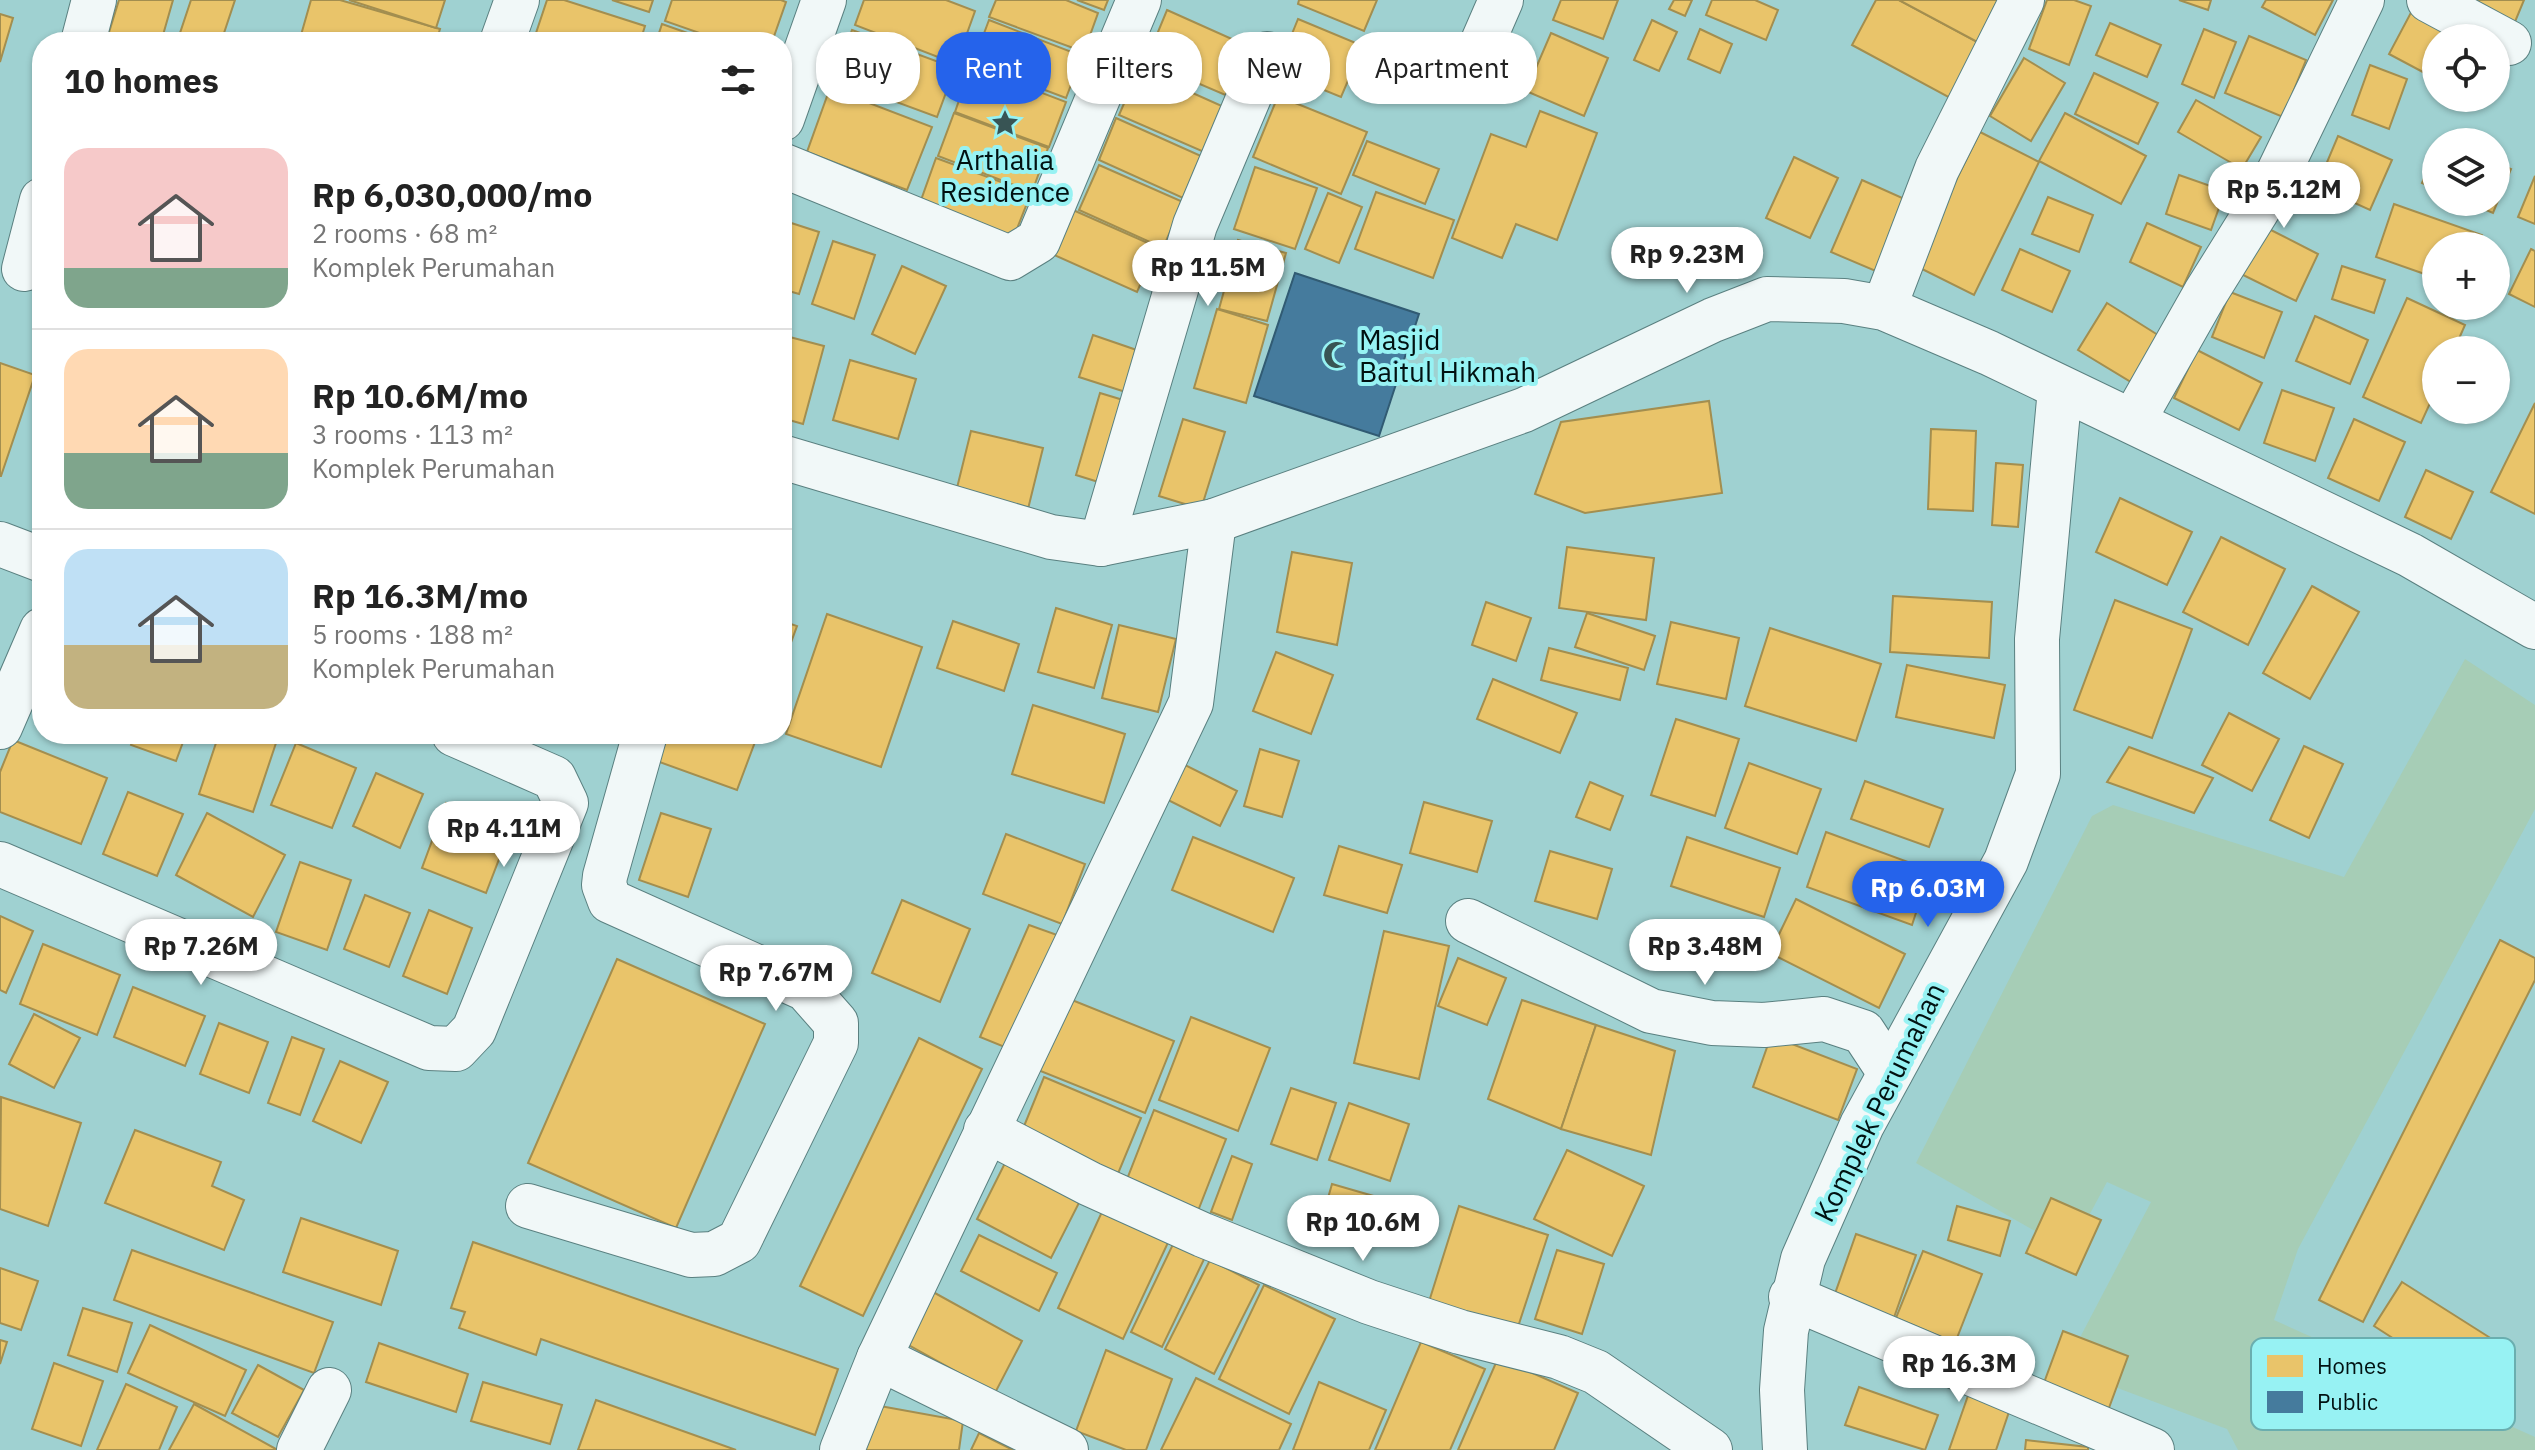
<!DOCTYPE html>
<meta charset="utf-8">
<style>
body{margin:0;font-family:"IBM Plex Sans",sans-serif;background:#f2f2f2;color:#222;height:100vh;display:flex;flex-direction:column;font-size:30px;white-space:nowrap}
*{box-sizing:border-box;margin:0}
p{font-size:26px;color:#767676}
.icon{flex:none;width:44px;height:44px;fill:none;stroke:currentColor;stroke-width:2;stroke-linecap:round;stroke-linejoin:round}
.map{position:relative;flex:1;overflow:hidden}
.sheet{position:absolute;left:32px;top:32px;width:760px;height:712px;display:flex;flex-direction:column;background:#fff;border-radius:32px;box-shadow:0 2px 6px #0004}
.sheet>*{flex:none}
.hud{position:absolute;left:816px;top:32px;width:760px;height:72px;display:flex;gap:16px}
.buttons{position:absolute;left:2422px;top:24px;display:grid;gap:16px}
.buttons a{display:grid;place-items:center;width:88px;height:88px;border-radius:50%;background:#fff;box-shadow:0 2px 6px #0004;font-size:40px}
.price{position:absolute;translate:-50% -68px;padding:0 18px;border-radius:28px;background:#fff;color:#222;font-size:26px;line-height:52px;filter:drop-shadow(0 2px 4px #0008)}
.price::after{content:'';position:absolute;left:50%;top:48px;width:24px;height:18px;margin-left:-12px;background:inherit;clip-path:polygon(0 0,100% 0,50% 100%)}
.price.active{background:#2563eb;color:#fff}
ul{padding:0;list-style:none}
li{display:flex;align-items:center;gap:24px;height:200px;padding:0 32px}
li+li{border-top:2px solid #e0e0e0}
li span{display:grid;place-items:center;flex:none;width:224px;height:160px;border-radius:24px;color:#555}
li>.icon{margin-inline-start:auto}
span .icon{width:96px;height:96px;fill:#fffc;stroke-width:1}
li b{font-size:34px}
h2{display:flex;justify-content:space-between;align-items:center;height:96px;padding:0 32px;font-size:34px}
.tag{padding:0 28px;border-radius:32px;background:#fff;box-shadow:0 2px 6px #0004;font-size:28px;line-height:72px}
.tag.active{background:#2563eb;color:#fff}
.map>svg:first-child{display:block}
.green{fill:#a6cdb6}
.homes{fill:#e9c46a;stroke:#a38e4f;stroke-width:2}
.public{fill:#457b9d;stroke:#315b73;stroke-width:2}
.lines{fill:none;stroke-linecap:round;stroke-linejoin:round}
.minor-casing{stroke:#5a8080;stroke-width:46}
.minor{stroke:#f1f8f8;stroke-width:44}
.labels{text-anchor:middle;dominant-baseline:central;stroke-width:8;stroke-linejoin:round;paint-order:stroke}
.poi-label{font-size:28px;fill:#011111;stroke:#97f2f3}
.street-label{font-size:28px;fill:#011111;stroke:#97f2f3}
.key{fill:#97f2f3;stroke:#6aaeaf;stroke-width:2}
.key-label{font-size:22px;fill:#011111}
</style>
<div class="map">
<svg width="2535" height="1450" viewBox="0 0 2535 1450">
<rect width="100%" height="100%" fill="#9fd1d1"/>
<path class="green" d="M2465 659 2535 705V809L2298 1249 2274 1320 2535 1437V1450H2238L2227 1429 2064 1368 2151 1202 2107 1182 2070 1251 1916 1163 2092 816 2113 805 2344 877Z"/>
<g class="homes">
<path d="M119 0H173L161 42H106Z"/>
<path d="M191 0H235L221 42H177Z"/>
<path d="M311 0H340L440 29 436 42H299Z"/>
<path d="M349 0H445L436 28Z"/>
<path d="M547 0H564L645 26 640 42H533Z"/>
<path d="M612 0H653L649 12Z"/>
<path d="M672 0H781L786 2 772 42H725L665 21Z"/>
<path d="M864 0H946L975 11 956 64 855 25Z"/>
<path d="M996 0H1066L1098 13 1084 52 989 17Z"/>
<path d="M1077 0H1108L1104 10Z"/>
<path d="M1299 0H1377L1364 31 1298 4Z"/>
<path d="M1561 0H1618L1603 39 1553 20Z"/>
<path d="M1674 0H1692L1685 16 1669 9Z"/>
<path d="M1712 0H1755L1778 10 1766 40 1706 15Z"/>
<path d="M1876 0H1899L1981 44 1952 99 1852 45Z"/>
<path d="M1899 0H2005L1981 44Z"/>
<path d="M2047 0H2074L2091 6 2069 65 2029 49Z"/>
<path d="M2179 0H2211L2208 10Z"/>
<path d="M2266 0H2333L2315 35 2262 7Z"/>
<path d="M2464 0H2524L2512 29Z"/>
<path d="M2415 5 2476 38H2436V79L2389 54Z"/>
<path d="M1167 10 1252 48 1230 97 1146 61Z"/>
<path d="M0 14 13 18 0 62Z"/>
<path d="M1298 19 1363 46 1341 97 1277 71Z"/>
<path d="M989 20 1082 56 1066 98 973 63Z"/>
<path d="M1652 20 1677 32 1659 71 1634 60Z"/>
<path d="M2110 23 2161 45 2147 77 2096 55Z"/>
<path d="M662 24 713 42H656Z"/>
<path d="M1700 29 1732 44 1720 73 1688 59Z"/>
<path d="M2204 29 2236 42 2214 98 2182 84Z"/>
<path d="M852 30 955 68 937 117 834 79Z"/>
<path d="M1551 33 1608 58 1584 116 1526 91Z"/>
<path d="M2249 36 2306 60 2283 117 2225 93Z"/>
<path d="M2024 58 2065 83 2031 141 1990 116Z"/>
<path d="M2370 65 2407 79 2389 129 2352 115Z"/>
<path d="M971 66 1066 102 1049 147 955 112Z"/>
<path d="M1139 69 1224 107 1204 152 1119 115Z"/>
<path d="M2094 73 2158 103 2138 144 2075 114Z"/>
<path d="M830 88 932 127 907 190 807 152Z"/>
<path d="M1278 96 1367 132 1341 194 1253 157Z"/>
<path d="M2196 100 2261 137 2242 169 2178 132Z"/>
<path d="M1540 111 1597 133 1557 240 1516 224 1502 258 1452 238 1491 134 1526 147Z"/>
<path d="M954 113 1048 148 1032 192 938 156Z"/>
<path d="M2065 113 2146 156 2121 204 2039 161Z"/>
<path d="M1116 118 1201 156 1183 198 1099 160Z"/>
<path d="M1980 132 2039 162 1974 295 1914 265Z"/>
<path d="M2338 136 2392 160 2370 210 2317 186Z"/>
<path d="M1367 141 1439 169 1425 204 1353 175Z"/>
<path d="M2436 150V189L2422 183Z"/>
<path d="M1794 157 1838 178 1810 238 1766 218Z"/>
<path d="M936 158 1031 193 1013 239 920 203Z"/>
<path d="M2496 163 2511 169 2493 213 2467 202H2496Z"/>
<path d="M1099 165 1183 202 1163 248 1079 210Z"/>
<path d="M1255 167 1317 188 1295 249 1234 229Z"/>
<path d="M2179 175 2225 191 2211 230 2166 214Z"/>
<path d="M2535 176V224L2518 217Z"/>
<path d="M1862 180 1909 201 1878 272 1831 252Z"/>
<path d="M1376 192 1454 220 1433 278 1355 249Z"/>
<path d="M1328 193 1362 207 1339 263 1305 249Z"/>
<path d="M2048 197 2093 215 2079 252 2032 234Z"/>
<path d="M2394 204 2482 235 2478 246H2436V278L2376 257Z"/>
<path d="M1073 210 1157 247 1137 292 1052 254Z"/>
<path d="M782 220 819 232 799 294 782 289Z"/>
<path d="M2147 223 2201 247 2183 287 2130 262Z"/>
<path d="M2259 224 2318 254 2296 301 2237 272Z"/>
<path d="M1238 240 1286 253 1267 321 1219 309Z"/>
<path d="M833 241 875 255 854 319 812 304Z"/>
<path d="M2020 249 2070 271 2052 312 2002 290Z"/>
<path d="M2531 249 2535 251V307L2509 294Z"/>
<path d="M902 266 946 286 915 354 872 334Z"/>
<path d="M2342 266 2385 280 2374 313 2332 299Z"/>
<path d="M2230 292 2282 312 2264 358 2212 337Z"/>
<path d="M2407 298 2465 325 2454 350H2436V390L2421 423 2363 397Z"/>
<path d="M2107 303 2158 335 2131 382 2078 350Z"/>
<path d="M1217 309 1268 325 1246 403 1194 388Z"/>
<path d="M2315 316 2368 340 2350 384 2296 361Z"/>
<path d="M782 335 824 346 803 424 782 418Z"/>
<path d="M1093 335 1154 356 1141 397 1079 377Z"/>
<path d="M2197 350 2262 383 2239 430 2174 398Z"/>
<path d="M850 360 916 379 898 439 833 420Z"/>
<path d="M0 363 35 375 1 476H0Z"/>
<path d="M2282 390 2334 408 2315 461 2264 443Z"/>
<path d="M1100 393 1133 403 1108 485 1076 475Z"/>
<path d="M1709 401 1722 493 1585 513 1535 494 1561 422Z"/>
<path d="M2535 403V514L2491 492Z"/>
<path d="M1183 419 1225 432 1201 509 1159 496Z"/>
<path d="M2354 419 2405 442 2379 501 2328 478Z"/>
<path d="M1931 429 1976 431 1973 511 1928 509Z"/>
<path d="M971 431 1043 448 1028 509 956 492Z"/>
<path d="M1996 463 2023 465 2018 527 1992 525Z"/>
<path d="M2426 470 2473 492 2451 539 2405 517Z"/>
<path d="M2120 498 2192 532 2167 585 2096 552Z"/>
<path d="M2221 537 2285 569 2248 645 2183 612Z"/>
<path d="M1567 547 1654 558 1646 620 1559 608Z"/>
<path d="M1292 552 1352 563 1337 645 1277 632Z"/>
<path d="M2312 586 2359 612 2310 699 2263 673Z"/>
<path d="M1893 596 1992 602 1989 658 1890 652Z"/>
<path d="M2115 600 2192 629 2152 738 2074 710Z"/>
<path d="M1486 602 1531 618 1516 661 1472 645Z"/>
<path d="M1056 608 1112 625 1094 688 1038 672Z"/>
<path d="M1587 613 1655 636 1644 670 1575 647Z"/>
<path d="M827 614 922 647 881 767 786 734Z"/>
<path d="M782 621 797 626 782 667Z"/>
<path d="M953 621 1019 644 1004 691 937 668Z"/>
<path d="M1671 622 1739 638 1726 699 1657 684Z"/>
<path d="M1119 625 1176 639 1158 712 1102 698Z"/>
<path d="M1770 628 1881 664 1856 741 1745 706Z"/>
<path d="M1549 648 1628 668 1620 700 1541 680Z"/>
<path d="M1276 652 1333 675 1311 734 1253 711Z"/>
<path d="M1907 665 2005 685 1994 738 1896 717Z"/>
<path d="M42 668V709L28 703Z"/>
<path d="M1493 679 1577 713 1560 753 1477 719Z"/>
<path d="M1033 705 1125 734 1104 803 1012 774Z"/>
<path d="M2229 713 2279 739 2252 791 2202 765Z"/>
<path d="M1676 719 1739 739 1715 816 1651 795Z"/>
<path d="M135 734H186L176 761 131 745Z"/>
<path d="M219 734H279L253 812 199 794Z"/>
<path d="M664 734H758L737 790 654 760Z"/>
<path d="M13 740 107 778 81 844 0 812V772Z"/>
<path d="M296 743 356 768 332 828 271 805Z"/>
<path d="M2304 746 2343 764 2309 838 2270 820Z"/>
<path d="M2129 747 2213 778 2194 813 2107 782Z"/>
<path d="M1260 749 1299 761 1282 817 1244 806Z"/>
<path d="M1173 759 1237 791 1220 826 1156 794Z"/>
<path d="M1749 763 1821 789 1797 854 1725 828Z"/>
<path d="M376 773 423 794 400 848 353 826Z"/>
<path d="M1865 781 1943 809 1929 847 1851 819Z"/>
<path d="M1590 782 1623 796 1610 830 1576 817Z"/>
<path d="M128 792 183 814 157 876 103 854Z"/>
<path d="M1424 802 1492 821 1477 872 1410 853Z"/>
<path d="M446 803 511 828 486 893 422 868Z"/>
<path d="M207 813 285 855 253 917 176 875Z"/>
<path d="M661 813 711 829 688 897 639 880Z"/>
<path d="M1826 832 1930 870 1912 925 1807 887Z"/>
<path d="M1006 834 1085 864 1062 924 983 894Z"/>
<path d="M1193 837 1294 878 1273 932 1172 890Z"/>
<path d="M1687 837 1780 868 1764 917 1671 886Z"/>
<path d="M1339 846 1402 865 1387 913 1324 895Z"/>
<path d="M1550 851 1612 869 1597 919 1535 901Z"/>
<path d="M300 862 351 880 327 950 276 932Z"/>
<path d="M365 895 410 913 389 967 344 949Z"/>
<path d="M1796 899 1905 954 1879 1008 1770 953Z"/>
<path d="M902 900 970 929 940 1002 872 973Z"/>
<path d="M429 910 472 928 447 994 403 976Z"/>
<path d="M0 916 33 931 6 993 0 990Z"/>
<path d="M1029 925 1060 936 1012 1050 980 1037Z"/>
<path d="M1384 931 1449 946 1419 1079 1354 1063Z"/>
<path d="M2500 940 2535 958V980L2363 1322 2319 1300Z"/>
<path d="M43 944 120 975 97 1035 20 1004Z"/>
<path d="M1458 958 1506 978 1487 1025 1438 1006Z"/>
<path d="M617 959 765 1024 676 1228 528 1163Z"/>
<path d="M133 987 205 1016 185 1066 114 1037Z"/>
<path d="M1057 994 1174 1041 1145 1113 1028 1066Z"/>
<path d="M1522 1000 1596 1025 1561 1129 1488 1099Z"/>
<path d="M34 1014 80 1038 54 1088 9 1064Z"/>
<path d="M1191 1017 1270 1048 1238 1131 1159 1100Z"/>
<path d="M219 1023 268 1042 249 1093 200 1074Z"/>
<path d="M1596 1025 1675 1051 1651 1155 1561 1129Z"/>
<path d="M1771 1036 1857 1069 1838 1120 1753 1087Z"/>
<path d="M292 1037 324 1049 300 1115 268 1103Z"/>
<path d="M919 1038 982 1069 863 1316 800 1286Z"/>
<path d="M340 1061 388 1082 361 1143 313 1121Z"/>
<path d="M1044 1077 1141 1118 1117 1176 1020 1136Z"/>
<path d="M1291 1088 1336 1103 1317 1160 1271 1144Z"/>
<path d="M1 1097 81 1123 48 1226 0 1209Z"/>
<path d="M1349 1103 1409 1124 1390 1181 1329 1160Z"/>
<path d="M1154 1110 1226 1139 1196 1216 1124 1187Z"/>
<path d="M135 1130 221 1162 212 1186 244 1200 224 1250 105 1203Z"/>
<path d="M1567 1150 1644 1186 1612 1256 1534 1219Z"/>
<path d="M1010 1153 1085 1191 1051 1258 977 1219Z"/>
<path d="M1232 1156 1252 1164 1232 1220 1211 1212Z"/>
<path d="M1332 1184 1377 1197 1362 1247 1318 1233Z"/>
<path d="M2051 1198 2101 1220 2076 1275 2026 1253Z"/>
<path d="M1106 1203 1172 1234 1123 1339 1058 1308Z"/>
<path d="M1459 1206 1548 1235 1515 1336 1427 1308Z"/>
<path d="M1957 1206 2010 1221 2000 1256 1948 1240Z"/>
<path d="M301 1218 398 1251 381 1305 283 1272Z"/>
<path d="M1856 1234 1916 1255 1891 1326 1831 1305Z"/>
<path d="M979 1235 1057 1273 1039 1311 961 1271Z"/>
<path d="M1176 1238 1207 1253 1162 1347 1131 1332Z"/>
<path d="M473 1242 838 1369 815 1435 541 1339 536 1355 459 1328 465 1312 451 1308Z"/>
<path d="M132 1250 333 1322 314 1373 114 1300Z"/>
<path d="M1557 1250 1604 1264 1582 1334 1535 1319Z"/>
<path d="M1923 1251 1982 1274 1955 1343 1896 1318Z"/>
<path d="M1210 1260 1259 1285 1214 1374 1165 1349Z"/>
<path d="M0 1268 38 1281 21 1330 0 1323Z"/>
<path d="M2402 1282 2503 1346 2475 1391 2374 1326Z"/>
<path d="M1264 1285 1335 1319 1289 1414 1219 1379Z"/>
<path d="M924 1287 1022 1341 995 1393 896 1338Z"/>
<path d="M83 1308 132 1323 117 1372 68 1355Z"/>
<path d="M150 1325 246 1370 225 1416 128 1373Z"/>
<path d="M2063 1331 2128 1356 2106 1416 2041 1391Z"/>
<path d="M0 1340 7 1342 0 1364Z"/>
<path d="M1421 1342 1485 1369 1450 1450H1375Z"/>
<path d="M379 1343 468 1374 456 1412 366 1382Z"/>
<path d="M1106 1350 1172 1379 1146 1450H1126L1076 1431Z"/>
<path d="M1498 1358 1578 1393 1554 1450H1458Z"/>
<path d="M54 1363 103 1381 81 1446 32 1429Z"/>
<path d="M258 1365 304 1390 278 1437 232 1413Z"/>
<path d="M1196 1378 1291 1424 1279 1450H1161Z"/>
<path d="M483 1382 562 1405 550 1444 471 1421Z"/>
<path d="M1319 1382 1386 1410 1369 1450H1293Z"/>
<path d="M126 1384 177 1407 159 1450H97Z"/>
<path d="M1859 1387 1938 1415 1925 1450 1845 1425Z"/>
<path d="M1971 1387 2012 1403 1996 1450H1949Z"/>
<path d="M596 1400 736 1450H578Z"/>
<path d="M194 1404 276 1449 275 1450H169Z"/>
<path d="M869 1404 963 1421 959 1450H861Z"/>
<path d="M979 1433 1013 1450H971Z"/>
<path d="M2026 1440 2088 1447V1450H2025Z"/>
</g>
<path class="public" d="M1295 273 1419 314 1379 436 1254 396Z"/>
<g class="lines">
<g class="minor-casing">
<g id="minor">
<path d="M2429 0 2509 43"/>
<path d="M83 42 94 0"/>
<path d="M502 42 517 0"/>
<path d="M1481 46 1501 0"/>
<path d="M782 119 824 0"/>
<path d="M782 165 1010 258 1038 241 1139 0"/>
<path d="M24 269 42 200"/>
<path d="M1884 308 1937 169 2022 0"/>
<path d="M2133 421 2205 294 2271 188 2362 0"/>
<path d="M782 457 1051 537 1101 544 1214 521 1524 410 1713 320 1767 299 1844 301 1884 308 1989 353 2410 555 2535 627"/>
<path d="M0 544 42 560"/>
<path d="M1101 544 1195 225 1267 54"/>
<path d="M0 727 42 630"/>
<path d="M0 864 429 1048 456 1049 474 1030 566 803 554 778 454 734"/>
<path d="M1468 921 1651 1011 1712 1023 1764 1025 1824 1019 1863 1032 1890 1073"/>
<path d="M986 1130 1090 1184 1203 1235 1369 1302 1460 1332 1559 1357 1596 1372 1710 1450"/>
<path d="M528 1206 691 1255 714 1254 739 1241 836 1043V1023L806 989 610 901 604 885 605 876 645 734"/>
<path d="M1791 1297 2152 1450"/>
<path d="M879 1358 1066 1450"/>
<path d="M299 1450 329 1390"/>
<path d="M842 1450 879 1358 1191 703 1214 521"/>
<path d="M1785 1450 1782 1390 1786 1331 1803 1259 1862 1125 2006 861 2038 774 2037 639 2060 389"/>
</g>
</g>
<use href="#minor" class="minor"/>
</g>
<defs>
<g id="sight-bare" transform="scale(2.16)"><path d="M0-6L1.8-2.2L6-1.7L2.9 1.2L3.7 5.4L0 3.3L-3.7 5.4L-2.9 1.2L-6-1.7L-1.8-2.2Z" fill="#385454" stroke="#97f2f3" stroke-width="2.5" paint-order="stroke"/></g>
<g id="mosque-bare" transform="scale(2.16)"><path d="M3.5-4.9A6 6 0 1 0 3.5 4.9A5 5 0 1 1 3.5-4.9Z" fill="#385454" stroke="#97f2f3" stroke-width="2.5" paint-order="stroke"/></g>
</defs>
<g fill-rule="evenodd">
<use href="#sight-bare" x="1005" y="123"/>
<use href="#mosque-bare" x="1337" y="355"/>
</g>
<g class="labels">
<g class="poi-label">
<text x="1005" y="159">Arthalia<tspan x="1005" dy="32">Residence</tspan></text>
<text x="1359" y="339" text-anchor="start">Masjid<tspan x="1359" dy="32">Baitul Hikmah</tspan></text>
</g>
<g class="street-label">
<text transform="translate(1879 1102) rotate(-64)">Komplek Perumahan</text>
</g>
</g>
<rect x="2251" y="1338" width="264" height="92" rx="12" class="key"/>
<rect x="2267" y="1355" width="36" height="22" fill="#e9c46a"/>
<rect x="2267" y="1391" width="36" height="22" fill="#457b9d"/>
<g class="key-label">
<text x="2317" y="1374">Homes</text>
<text x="2317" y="1410">Public</text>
</g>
</svg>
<div class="buttons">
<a><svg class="icon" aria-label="locate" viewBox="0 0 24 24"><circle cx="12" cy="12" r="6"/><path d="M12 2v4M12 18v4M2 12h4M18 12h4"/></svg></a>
<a><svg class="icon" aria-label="layers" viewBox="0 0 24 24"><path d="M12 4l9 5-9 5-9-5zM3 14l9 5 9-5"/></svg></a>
<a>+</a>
<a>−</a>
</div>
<b class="price" style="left:2284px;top:230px">Rp 5.12M</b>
<b class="price" style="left:1687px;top:295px">Rp 9.23M</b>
<b class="price" style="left:1208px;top:308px">Rp 11.5M</b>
<b class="price" style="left:504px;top:869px">Rp 4.11M</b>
<b class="price active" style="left:1928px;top:929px">Rp 6.03M</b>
<b class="price" style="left:201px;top:987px">Rp 7.26M</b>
<b class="price" style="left:1705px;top:987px">Rp 3.48M</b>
<b class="price" style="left:776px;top:1013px">Rp 7.67M</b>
<b class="price" style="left:1363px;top:1263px">Rp 10.6M</b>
<b class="price" style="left:1959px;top:1404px">Rp 16.3M</b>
<div class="hud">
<a class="tag">Buy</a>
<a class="tag active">Rent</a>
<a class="tag">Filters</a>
<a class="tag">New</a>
<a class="tag">Apartment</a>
</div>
<section class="sheet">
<h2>10 homes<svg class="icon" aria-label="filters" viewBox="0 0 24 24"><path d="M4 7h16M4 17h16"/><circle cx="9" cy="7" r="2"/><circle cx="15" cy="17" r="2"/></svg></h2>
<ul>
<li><span style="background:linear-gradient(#f6c9c9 75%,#7fa58c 0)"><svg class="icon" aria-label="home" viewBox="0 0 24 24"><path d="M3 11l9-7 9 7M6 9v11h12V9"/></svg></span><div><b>Rp 6,030,000/mo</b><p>2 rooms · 68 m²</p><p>Komplek Perumahan</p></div></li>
<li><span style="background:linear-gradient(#ffd9b3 65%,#7fa58c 0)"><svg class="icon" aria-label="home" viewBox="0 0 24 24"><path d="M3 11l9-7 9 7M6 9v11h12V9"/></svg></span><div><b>Rp 10.6M/mo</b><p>3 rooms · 113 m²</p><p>Komplek Perumahan</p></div></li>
<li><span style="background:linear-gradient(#bfe0f5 60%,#c2b280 0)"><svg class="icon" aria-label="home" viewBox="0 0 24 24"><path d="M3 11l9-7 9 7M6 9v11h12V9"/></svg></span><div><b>Rp 16.3M/mo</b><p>5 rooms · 188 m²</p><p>Komplek Perumahan</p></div></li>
</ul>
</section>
</div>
